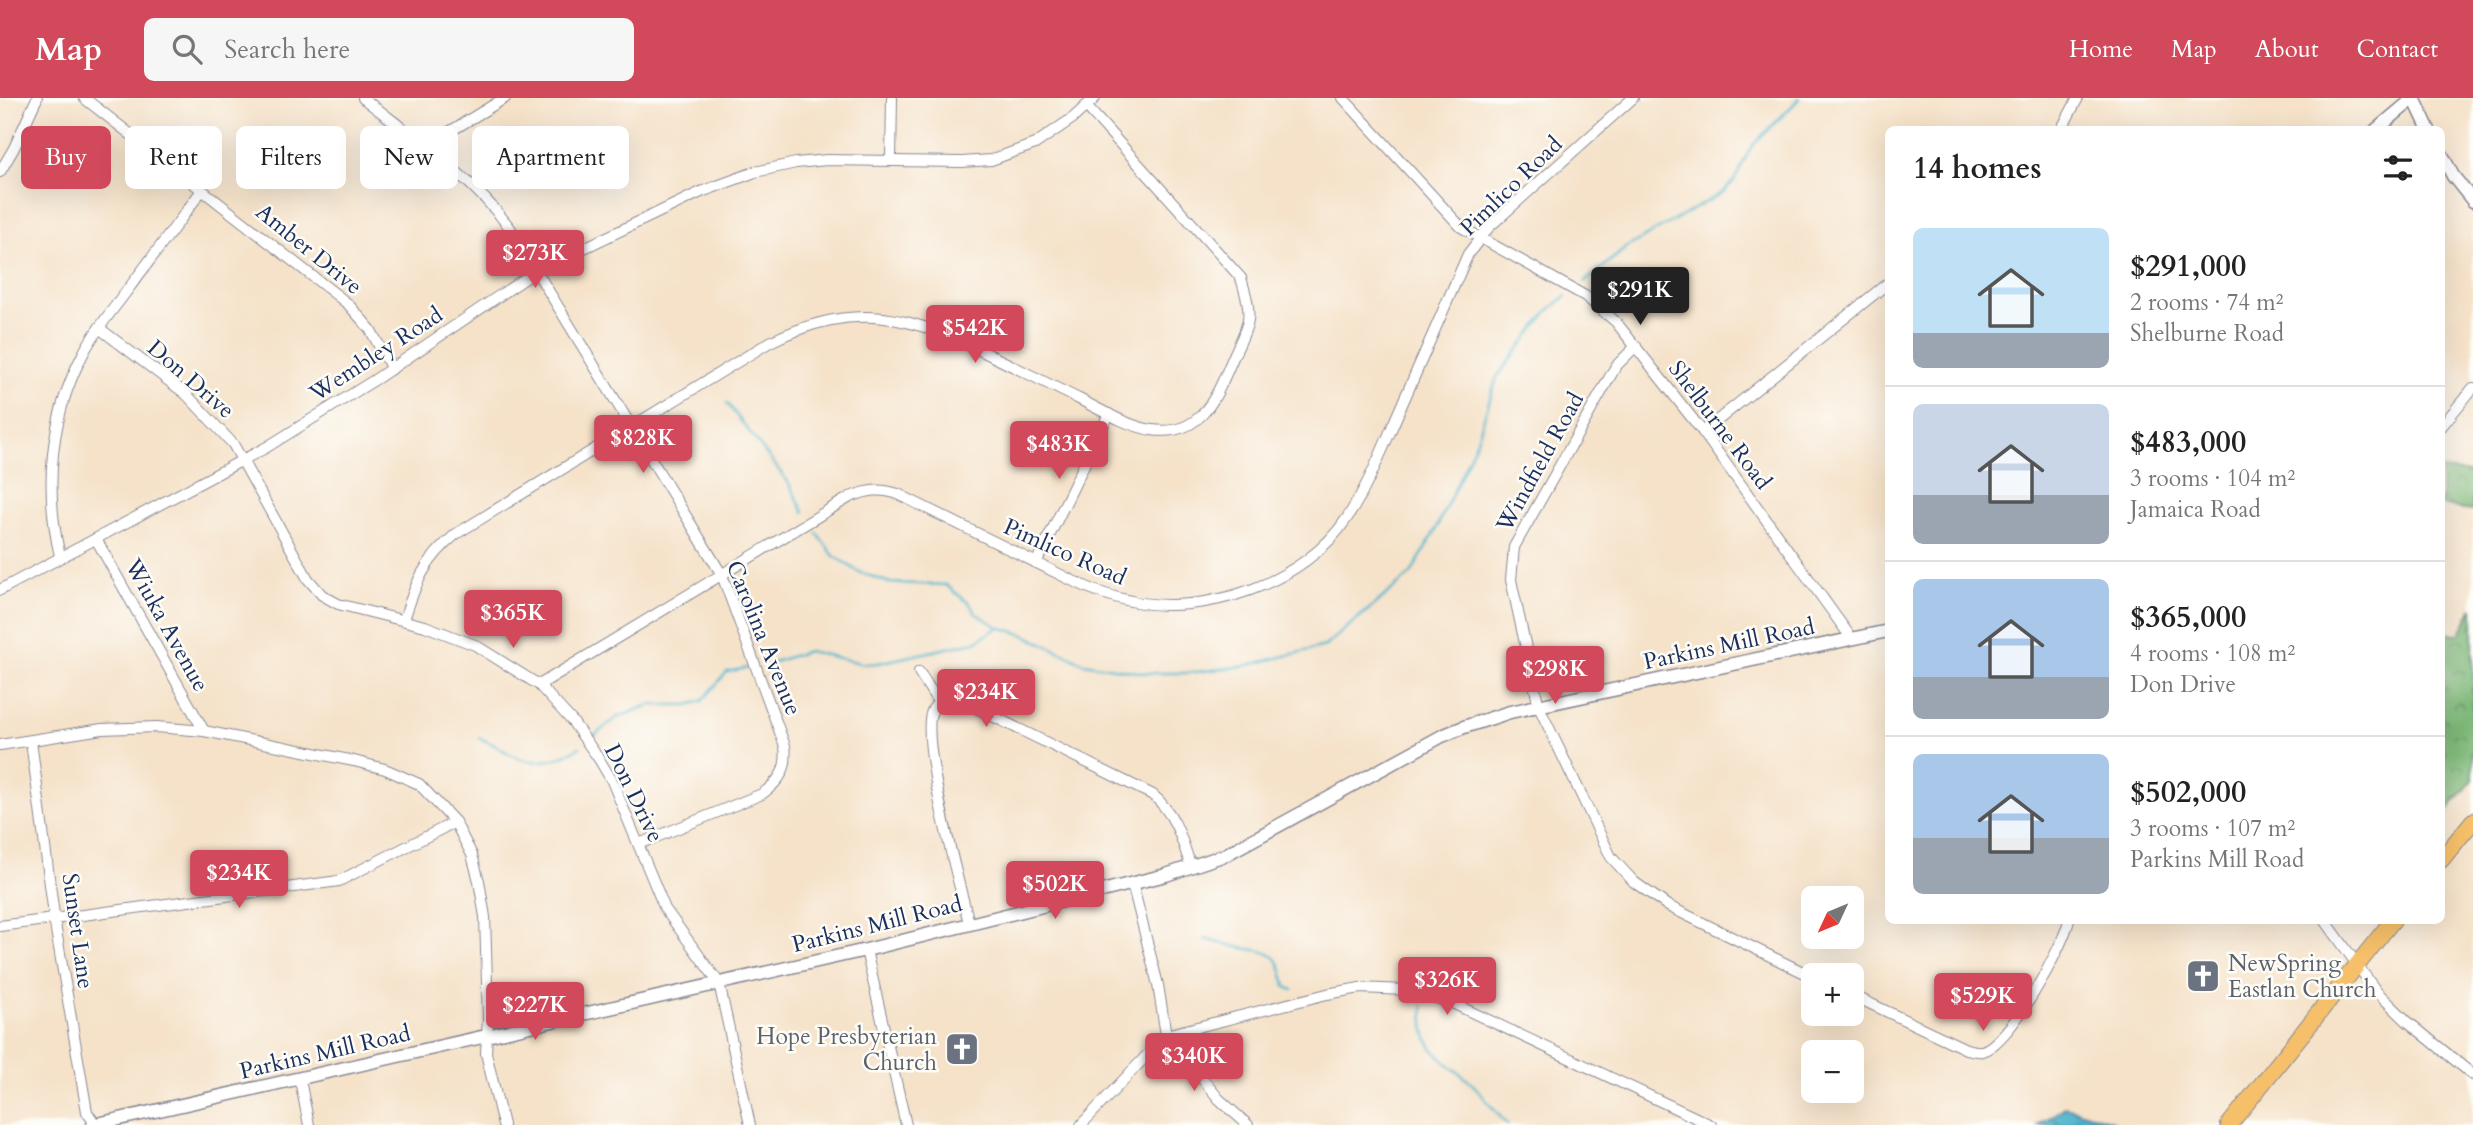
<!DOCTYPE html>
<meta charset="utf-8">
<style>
body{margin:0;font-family:Cardo,serif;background:#f6f6f6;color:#222;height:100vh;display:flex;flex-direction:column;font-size:26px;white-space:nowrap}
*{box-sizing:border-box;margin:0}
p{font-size:23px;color:#767676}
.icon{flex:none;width:38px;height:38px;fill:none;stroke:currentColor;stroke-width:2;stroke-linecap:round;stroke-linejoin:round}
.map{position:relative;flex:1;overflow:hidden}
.side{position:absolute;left:1885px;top:28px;width:560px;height:798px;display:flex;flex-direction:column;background:#fff;border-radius:10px;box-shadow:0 7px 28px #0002}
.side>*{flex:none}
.top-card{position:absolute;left:21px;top:28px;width:665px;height:63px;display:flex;gap:14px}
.needle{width:46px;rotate:226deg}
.buttons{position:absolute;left:1801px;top:788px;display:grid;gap:14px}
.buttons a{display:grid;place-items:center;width:63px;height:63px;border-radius:10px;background:#fff;box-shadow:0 7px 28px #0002;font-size:35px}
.price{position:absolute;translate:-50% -60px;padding:0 16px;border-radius:7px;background:#d1495b;color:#fff;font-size:23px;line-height:46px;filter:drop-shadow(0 2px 4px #0008)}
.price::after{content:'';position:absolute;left:50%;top:42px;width:21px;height:16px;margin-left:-10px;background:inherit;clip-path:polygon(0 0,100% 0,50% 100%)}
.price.selected{background:#222;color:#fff}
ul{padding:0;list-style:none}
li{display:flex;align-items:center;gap:21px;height:175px;padding:0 28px}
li+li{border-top:2px solid #e0e0e0}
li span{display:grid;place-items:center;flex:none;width:196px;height:140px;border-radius:10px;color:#555}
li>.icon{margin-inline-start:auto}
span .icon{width:84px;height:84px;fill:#fffc;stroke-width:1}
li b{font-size:30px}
h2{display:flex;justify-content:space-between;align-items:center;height:84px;padding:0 28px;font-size:30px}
.tag{padding:0 24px;border-radius:10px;background:#fff;box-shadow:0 7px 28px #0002;font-size:24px;line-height:63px}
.tag.selected{background:#d1495b;color:#fff}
header{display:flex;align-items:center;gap:42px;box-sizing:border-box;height:98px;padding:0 35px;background:#d1495b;color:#fff}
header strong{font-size:33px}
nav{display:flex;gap:38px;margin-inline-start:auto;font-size:24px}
.search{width:490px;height:63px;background:#f6f6f6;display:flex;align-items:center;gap:18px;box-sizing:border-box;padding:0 24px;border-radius:10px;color:#767676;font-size:26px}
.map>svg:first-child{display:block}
.forest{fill:url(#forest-crowns);stroke:#4b736a;stroke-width:2}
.water{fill:url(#water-waves);stroke:#347195;stroke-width:2}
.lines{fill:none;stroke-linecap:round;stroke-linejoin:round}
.stream{stroke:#4db3cc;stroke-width:2.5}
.minor-casing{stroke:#888894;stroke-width:12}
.tertiary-casing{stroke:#888894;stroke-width:15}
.primary-casing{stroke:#888894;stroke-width:18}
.minor{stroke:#fff;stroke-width:10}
.tertiary{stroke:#fff;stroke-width:12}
.primary{stroke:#f6c06b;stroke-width:16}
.labels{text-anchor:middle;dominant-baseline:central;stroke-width:5;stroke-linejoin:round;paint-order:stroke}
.street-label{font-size:23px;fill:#1b2f5e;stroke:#fdfcf7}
.worship-label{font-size:23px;fill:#5b616d;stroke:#fdfcf7;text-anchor:start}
</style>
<header>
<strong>Map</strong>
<div class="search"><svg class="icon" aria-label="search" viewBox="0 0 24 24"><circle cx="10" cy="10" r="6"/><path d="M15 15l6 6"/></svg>Search here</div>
<nav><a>Home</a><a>Map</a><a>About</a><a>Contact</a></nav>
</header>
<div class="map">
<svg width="2473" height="1027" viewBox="0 0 2473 1027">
<defs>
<pattern id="forest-crowns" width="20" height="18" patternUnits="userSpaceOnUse" patternTransform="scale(1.75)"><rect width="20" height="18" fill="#7bb776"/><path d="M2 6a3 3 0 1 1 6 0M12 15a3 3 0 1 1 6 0" fill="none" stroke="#649564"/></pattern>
<pattern id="water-waves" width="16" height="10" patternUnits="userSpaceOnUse" patternTransform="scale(1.75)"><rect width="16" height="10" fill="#4db3cc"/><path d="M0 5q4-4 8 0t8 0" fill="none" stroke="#3f92a9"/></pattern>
</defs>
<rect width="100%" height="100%" fill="#fdfcf7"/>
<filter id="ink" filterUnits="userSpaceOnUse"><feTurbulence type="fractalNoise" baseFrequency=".0143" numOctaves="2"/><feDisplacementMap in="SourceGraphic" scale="14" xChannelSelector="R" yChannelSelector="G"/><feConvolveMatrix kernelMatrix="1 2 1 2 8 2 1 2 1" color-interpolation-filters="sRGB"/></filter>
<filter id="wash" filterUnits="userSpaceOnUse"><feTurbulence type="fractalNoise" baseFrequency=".00686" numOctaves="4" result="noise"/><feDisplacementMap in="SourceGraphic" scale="28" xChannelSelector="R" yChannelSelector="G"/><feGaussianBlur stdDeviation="1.57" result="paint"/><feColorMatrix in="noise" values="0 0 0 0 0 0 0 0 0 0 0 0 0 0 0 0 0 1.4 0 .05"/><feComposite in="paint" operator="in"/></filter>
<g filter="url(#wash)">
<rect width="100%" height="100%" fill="#f5e2c9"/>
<g class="forest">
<path d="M2441 372 2473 375V413L2441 407Z"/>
<path d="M2473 509V682L2441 720V535L2460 536Z"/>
</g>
<path class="water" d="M2065 1009 2112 1023 2115 1027H2038Z"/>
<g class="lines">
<g class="stream">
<path d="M1585 184 1627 149 1722 95 1734 83 1751 49 1800 0"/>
<path d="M727 305 788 384 804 414"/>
<path d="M817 435 834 458 859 474 890 485 946 487 970 506 975 515 999 529 1025 537 1084 565 1144 575H1187L1245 568 1325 548 1411 476 1435 433 1477 342 1497 279 1548 213 1566 198"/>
<path d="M768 566 808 553 865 566 878 565 975 544 999 529"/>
<path d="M595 637 616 620 650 607H688L702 603 727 574 747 570"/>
<path d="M479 640C491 644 499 650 510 656 534 670 558 663 580 649"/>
<path d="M1205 841C1217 844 1230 848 1243 850 1276 855 1278 854 1286 889L1293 892"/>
<path d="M1423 908C1424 918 1423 931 1427 940 1435 962 1461 973 1476 990 1487 1002 1496 1015 1508 1027"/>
</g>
</g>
</g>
<g filter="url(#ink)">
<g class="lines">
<g class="minor-casing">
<g id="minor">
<path d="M84 0 348 206 370 231 392 271"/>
<path d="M363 0C414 40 471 78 510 130L722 477 785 648C788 671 780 683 762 696L639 746"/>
<path d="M1343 0 1461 129 1585 198 1616 224 1703 334 1852 541"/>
<path d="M2061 32 2078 0"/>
<path d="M427 50 436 42 505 0"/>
<path d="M891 62 892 0"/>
<path d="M0 74 14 50 37 0"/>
<path d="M99 230 186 296 233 346 308 481 322 497 338 506 425 528 475 547 539 587 572 623 599 661 612 683 665 811 719 885 750 1027"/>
<path d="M1636 248 1616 268 1514 449 1511 482 1539 609 1611 759 1634 784 1668 808 1813 879"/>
<path d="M2441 329 2473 290"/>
<path d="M1703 334 1888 185"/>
<path d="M96 441 204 633"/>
<path d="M60 458C44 390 50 318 83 256 95 232 113 212 129 190 153 158 178 125 202 92"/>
<path d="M1036 465 1109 316"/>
<path d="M0 492 267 349 376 281 536 173 701 94 755 74 796 65 827 62 962 64 991 62 1035 46 1073 20 1095 0"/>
<path d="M404 522C416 483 425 462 456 436L770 244C856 201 911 218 992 258 1021 272 1050 287 1079 301 1101 312 1127 328 1152 332 1202 339 1216 299 1232 262 1237 249 1246 235 1248 222 1250 208 1245 194 1241 180L1086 8"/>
<path d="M919 574 939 605"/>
<path d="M539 587 850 399C868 392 880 390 898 396L1071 482C1090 491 1110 499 1131 503 1204 519 1305 485 1347 420 1369 387 1384 347 1400 311 1423 259 1446 207 1468 156L1489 129 1633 0"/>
<path d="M31 643 56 832 87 1014 96 1027"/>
<path d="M0 647 102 631 156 629 204 633 354 663 385 671 419 686 455 724 472 757 479 783 485 819 486 851 488 921 486 955 503 1027"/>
<path d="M2325 822 2376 893 2407 923 2473 977"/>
<path d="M969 825C960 789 919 641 932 613 937 602 949 601 960 602L1153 697C1176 717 1182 742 1191 769"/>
<path d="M0 828 339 783 455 724"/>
<path d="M866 852 906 1027"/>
<path d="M1852 897 1966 951C1971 952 1977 954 1982 953 2009 946 2063 850 2069 822"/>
<path d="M300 982 309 1027"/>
<path d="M1081 1027 1166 937 1158 887 1132 785"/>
<path d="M1248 1027 1219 1001 1166 937 1327 896 1360 890 1405 892 1448 903 1711 1027"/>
</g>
</g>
<g class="tertiary-casing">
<g id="tertiary">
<path d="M2414 0 2429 32"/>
<path d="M2376 32 2414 0"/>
<path d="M2441 55 2453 78 2473 103"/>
<path d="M93 1027 866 852 1166 777 1225 757 1442 638 1464 629 1510 614 1888 533"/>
</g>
</g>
<g class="primary-casing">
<g id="primary">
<path d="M2441 762 2473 723"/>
<path d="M2229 1027 2393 822"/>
</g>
</g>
<use href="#minor" class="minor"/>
<use href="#tertiary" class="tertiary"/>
<use href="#primary" class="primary"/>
</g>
</g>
<defs>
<g id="church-square" transform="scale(1.75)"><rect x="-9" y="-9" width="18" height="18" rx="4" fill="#6b7280" stroke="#fdfcf7"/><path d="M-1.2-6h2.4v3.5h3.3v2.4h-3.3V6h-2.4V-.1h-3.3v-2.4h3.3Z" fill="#fff"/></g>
</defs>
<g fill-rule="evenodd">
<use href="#church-square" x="2203" y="878"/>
<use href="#church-square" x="962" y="951"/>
</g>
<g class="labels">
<g class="street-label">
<text transform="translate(1511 88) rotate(-44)">Pimlico Road</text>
<text transform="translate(309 151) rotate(39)">Amber Drive</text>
<text transform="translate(376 256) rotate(-33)">Wembley Road</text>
<text transform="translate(191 281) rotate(41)">Don Drive</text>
<text transform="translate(1720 327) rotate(53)">Shelburne Road</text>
<text transform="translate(1540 364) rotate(-61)">Windfield Road</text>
<text transform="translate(1065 454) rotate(24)">Pimlico Road</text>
<text transform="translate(167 527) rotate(61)">Wiuka Avenue</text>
<text transform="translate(764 540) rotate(68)">Carolina Avenue</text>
<text transform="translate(1729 546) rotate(-12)">Parkins Mill Road</text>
<text transform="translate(634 695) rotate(64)">Don Drive</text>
<text transform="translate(877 826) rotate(-14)">Parkins Mill Road</text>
<text transform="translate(78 833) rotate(82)">Sunset Lane</text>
<text transform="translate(325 954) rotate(-13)">Parkins Mill Road</text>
</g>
<g class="worship-label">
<text x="2228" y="865">NewSpring<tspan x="2228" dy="26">Eastlan Church</tspan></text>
<text x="937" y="938" text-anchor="end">Hope Presbyterian<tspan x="937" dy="26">Church</tspan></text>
</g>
</g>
</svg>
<div class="buttons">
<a><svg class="needle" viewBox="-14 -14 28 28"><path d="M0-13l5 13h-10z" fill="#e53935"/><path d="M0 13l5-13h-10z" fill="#767676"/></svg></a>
<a>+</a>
<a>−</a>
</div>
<b class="price" style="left:535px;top:192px">$273K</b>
<b class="price selected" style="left:1640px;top:229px">$291K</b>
<b class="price" style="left:975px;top:267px">$542K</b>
<b class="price" style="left:643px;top:377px">$828K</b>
<b class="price" style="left:1059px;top:383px">$483K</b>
<b class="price" style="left:513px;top:552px">$365K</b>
<b class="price" style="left:1555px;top:608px">$298K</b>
<b class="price" style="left:986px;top:631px">$234K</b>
<b class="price" style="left:239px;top:812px">$234K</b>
<b class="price" style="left:1055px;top:823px">$502K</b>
<b class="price" style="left:1447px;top:919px">$326K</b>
<b class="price" style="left:1983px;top:935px">$529K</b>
<b class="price" style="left:535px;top:944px">$227K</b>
<b class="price" style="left:1194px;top:995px">$340K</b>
<div class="top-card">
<a class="tag selected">Buy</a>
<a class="tag">Rent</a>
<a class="tag">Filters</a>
<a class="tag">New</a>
<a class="tag">Apartment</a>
</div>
<section class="side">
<h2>14 homes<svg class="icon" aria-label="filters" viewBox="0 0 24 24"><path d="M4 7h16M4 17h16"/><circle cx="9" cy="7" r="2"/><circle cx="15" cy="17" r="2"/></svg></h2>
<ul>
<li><span style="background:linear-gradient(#bfe0f5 75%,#9aa5b1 0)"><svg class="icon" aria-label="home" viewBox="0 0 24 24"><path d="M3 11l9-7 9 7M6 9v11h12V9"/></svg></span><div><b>$291,000</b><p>2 rooms · 74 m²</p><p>Shelburne Road</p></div></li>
<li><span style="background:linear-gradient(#c9d6e8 65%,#9aa5b1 0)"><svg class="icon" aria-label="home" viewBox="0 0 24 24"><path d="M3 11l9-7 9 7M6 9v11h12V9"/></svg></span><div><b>$483,000</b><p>3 rooms · 104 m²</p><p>Jamaica Road</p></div></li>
<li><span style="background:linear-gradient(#a9c7e8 70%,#9aa5b1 0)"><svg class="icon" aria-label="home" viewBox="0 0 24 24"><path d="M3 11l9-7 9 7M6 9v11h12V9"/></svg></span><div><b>$365,000</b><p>4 rooms · 108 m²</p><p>Don Drive</p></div></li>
<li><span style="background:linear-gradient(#a9c7e8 60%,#9aa5b1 0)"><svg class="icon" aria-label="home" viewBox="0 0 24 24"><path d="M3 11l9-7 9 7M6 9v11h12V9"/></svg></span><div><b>$502,000</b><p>3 rooms · 107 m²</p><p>Parkins Mill Road</p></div></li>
</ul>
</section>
</div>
